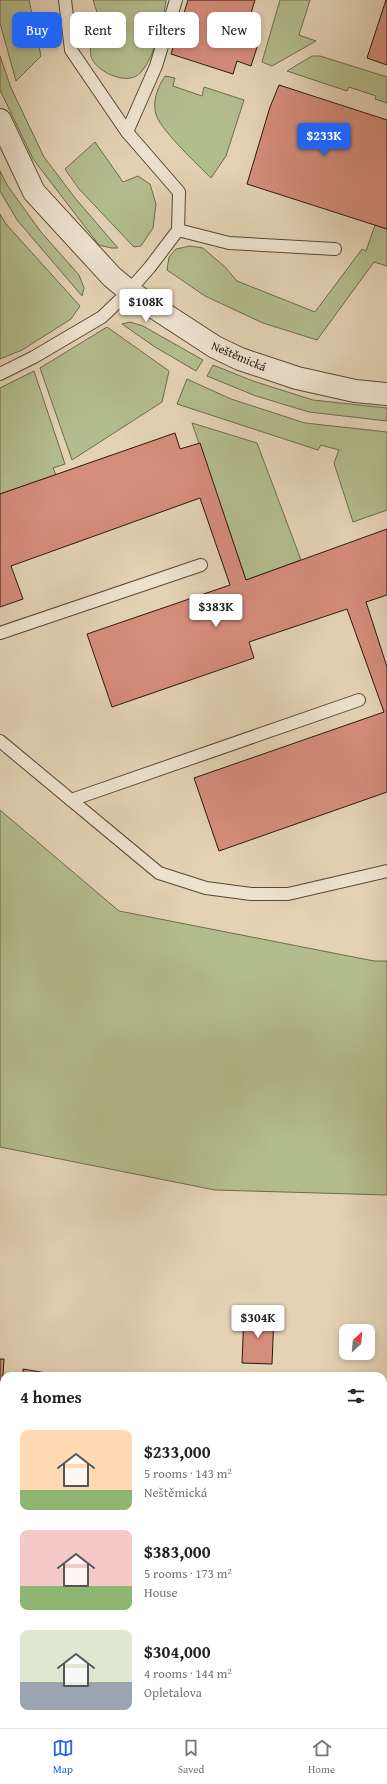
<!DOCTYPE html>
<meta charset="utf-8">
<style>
body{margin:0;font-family:"Gentium Book Plus",serif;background:#f6f6f6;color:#222;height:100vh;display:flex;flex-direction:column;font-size:15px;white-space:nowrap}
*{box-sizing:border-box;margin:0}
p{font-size:13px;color:#767676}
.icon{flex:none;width:22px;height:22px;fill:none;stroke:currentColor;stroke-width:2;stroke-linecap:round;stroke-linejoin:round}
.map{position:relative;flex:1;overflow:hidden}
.sheet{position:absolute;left:0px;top:1372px;width:387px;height:356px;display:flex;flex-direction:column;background:#fff;border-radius:12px 12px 0 0;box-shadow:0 2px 6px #0003}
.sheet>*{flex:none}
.banner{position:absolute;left:12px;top:12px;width:363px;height:36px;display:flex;gap:8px}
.needle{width:26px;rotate:26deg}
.buttons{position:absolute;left:339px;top:1324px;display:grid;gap:8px}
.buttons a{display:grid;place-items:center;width:36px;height:36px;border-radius:8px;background:#fff;box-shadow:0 2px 6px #0003;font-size:20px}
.price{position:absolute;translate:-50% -34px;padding:0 9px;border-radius:4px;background:#fff;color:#222;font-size:13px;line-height:26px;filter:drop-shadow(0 1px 2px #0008)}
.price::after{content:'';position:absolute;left:50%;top:24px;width:12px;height:9px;margin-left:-6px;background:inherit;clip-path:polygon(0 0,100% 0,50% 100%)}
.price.active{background:#2563eb;color:#fff}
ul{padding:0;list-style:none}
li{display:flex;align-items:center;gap:12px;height:100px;padding:0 20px}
li span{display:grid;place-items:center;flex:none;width:112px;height:80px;border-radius:8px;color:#555}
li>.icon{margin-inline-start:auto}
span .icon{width:48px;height:48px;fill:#fffc;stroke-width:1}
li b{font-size:17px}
h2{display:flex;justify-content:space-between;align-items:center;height:48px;padding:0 20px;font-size:17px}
.tag{padding:0 14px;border-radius:8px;background:#fff;box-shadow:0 2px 6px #0003;font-size:14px;line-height:36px}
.tag.active{background:#2563eb;color:#fff}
.tabs{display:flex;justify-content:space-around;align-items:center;height:56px;border-top:1px solid #e0e0e0;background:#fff;font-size:11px;color:#767676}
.tabs a{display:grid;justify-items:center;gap:2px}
.tabs .active{color:#2563eb}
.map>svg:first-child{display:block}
.green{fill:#b3bc8d;stroke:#6e6b4d}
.building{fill:#d58d7b;stroke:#281a0d}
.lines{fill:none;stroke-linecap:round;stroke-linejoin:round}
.lane-casing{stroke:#574837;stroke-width:14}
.street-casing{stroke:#574837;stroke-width:24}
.primary-casing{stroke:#281a0d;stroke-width:24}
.lane{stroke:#ede2ce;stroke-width:12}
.street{stroke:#ede2ce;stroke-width:22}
.primary{stroke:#e2b97a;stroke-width:22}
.rail-casing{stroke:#281a0d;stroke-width:4.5}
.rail{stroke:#ede2ce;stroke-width:3;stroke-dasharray:9;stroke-linecap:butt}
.labels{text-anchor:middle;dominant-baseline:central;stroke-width:3;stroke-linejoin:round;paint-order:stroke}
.street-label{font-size:12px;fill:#281a0d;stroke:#ede2ce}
</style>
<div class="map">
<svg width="387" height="1728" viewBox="0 0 387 1728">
<rect width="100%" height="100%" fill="#e3d2b4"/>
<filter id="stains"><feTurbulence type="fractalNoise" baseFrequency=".005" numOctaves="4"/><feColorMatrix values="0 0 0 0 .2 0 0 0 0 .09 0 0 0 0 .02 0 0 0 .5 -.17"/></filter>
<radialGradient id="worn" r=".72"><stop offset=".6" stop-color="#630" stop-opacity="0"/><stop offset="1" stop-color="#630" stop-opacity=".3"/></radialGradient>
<g class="green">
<path d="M0 0H29L41 56 16 81 0 23Z"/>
<path d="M93 0H166C164 19 154 58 141 72 129 87 99 73 92 59 90 56 91 51 90 47L98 39 105 37Z"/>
<path d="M280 0H310L299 35 316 41 272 66 262 62Z"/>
<path d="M0 56 11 88 44 157 75 198 118 248H111L99 245 33 159 0 90Z"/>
<path d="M312 56H320L387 77V103L375 99 376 96 349 87 347 91 287 71Z"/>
<path d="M165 76 175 78 173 86 202 96 204 87 244 100 226 156 211 178C198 165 163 132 157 117 151 104 158 86 165 76Z"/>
<path d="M95 142 123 182 138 176 150 184 156 204 153 228 141 246 134 247 79 189 65 169Z"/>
<path d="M0 171 7 185 41 232 79 275 84 288 82 296 17 220 0 191Z"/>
<path d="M0 214 6 224 80 306 71 319 22 350 0 359Z"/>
<path d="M375 225 387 229V266L374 262 317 340 263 323 205 296 167 270 169 257 176 249 190 246 203 248 225 267 237 281 315 312 362 249 366 251Z"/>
<path d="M130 322 143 326 203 360 196 371 155 347 122 324Z"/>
<path d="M107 327 169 371 162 402 72 460 40 368Z"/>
<path d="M213 365 253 381 313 400 387 408V421L309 412 256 396 207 376Z"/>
<path d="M34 371 65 464 53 468 56 475 0 494V388Z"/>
<path d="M187 379 231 399 305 423 387 432V510L353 522 334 463 339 450 321 445 318 450 177 404Z"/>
<path d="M192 423 257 443 301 560 246 580Z"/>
<path d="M0 810 119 911 374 961H387V1195L215 1190 0 1147Z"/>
</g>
<g class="building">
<path d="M188 0H255L244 36 260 38 251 66 237 61 233 74 171 54Z"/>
<path d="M386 0H387V65L367 58Z"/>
<path d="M279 85 387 120V229L247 184 270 107Z"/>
<path d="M175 433 180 449 200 443 246 580 387 529V595L366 602 387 667V792L219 851 194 778 384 712 347 609 249 642 254 658 112 707 87 634 230 585 200 498 11 566 23 599 0 607V494Z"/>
<path d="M244 1314 274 1315 272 1364 242 1363Z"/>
<path d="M0 1359H4L2 1392H0Z"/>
<path d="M23 1369 64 1376H23Z"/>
<path d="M0 1471H3L1 1500H0Z"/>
<path d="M383 1680 387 1681V1705H383Z"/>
<path d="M0 1716H4V1724H39V1728H0Z"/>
<rect x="108" y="1724" width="31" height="4"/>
<path d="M184 1724H207L239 1726V1728H184Z"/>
</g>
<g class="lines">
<g class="lane-casing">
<g id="lane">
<path d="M127 132 156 66 176 0"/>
<path d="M178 230 229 243 335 249"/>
<path d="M0 374 34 357 102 317 129 291 150 267 178 230 179 192 127 132 71 50 65 0"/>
<path d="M0 633 201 565"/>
<path d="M0 741 159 873 206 888 251 894H288L387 871"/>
<path d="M71 800 359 700"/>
</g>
</g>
<g class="street-casing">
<path id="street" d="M0 120 34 192 112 277 129 291 215 347 240 359 297 378 355 391 387 394"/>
</g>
<g class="primary-casing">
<g id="primary">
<path d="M383 1528H387"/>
<path d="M0 1532H4"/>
</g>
</g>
<use href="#lane" class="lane"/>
<use href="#street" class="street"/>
<use href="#primary" class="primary"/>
<g class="rail-casing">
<g id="rail">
<path d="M0 1600H4"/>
<path d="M383 1602H387"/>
<path d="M0 1617H4"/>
<path d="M383 1620H387"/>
</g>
</g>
<use href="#rail" class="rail"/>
</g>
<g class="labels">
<g class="street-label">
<text transform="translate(239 356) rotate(23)">Neštěmická</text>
</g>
</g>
<rect width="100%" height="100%" filter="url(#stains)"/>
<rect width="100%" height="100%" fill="url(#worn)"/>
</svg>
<div class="buttons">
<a><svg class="needle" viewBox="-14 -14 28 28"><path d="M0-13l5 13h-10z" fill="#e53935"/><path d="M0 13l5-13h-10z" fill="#767676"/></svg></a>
</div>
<b class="price active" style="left:324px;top:157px">$233K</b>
<b class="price" style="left:146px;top:323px">$108K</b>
<b class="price" style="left:216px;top:628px">$383K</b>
<b class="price" style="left:258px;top:1339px">$304K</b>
<div class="banner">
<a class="tag active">Buy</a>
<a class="tag">Rent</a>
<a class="tag">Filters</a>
<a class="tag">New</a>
</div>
<section class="sheet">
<h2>4 homes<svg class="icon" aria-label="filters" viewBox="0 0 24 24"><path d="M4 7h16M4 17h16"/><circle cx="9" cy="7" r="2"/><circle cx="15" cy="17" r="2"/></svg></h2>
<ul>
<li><span style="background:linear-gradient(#ffd9b3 75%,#8fb573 0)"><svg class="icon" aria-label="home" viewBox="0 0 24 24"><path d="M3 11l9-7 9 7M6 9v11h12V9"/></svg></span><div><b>$233,000</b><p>5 rooms · 143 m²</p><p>Neštěmická</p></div></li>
<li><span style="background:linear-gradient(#f6c9c9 70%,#8fb573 0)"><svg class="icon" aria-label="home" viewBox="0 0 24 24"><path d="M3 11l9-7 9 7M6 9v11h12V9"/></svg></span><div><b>$383,000</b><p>5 rooms · 173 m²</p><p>House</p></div></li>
<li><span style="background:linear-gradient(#dfe7d0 65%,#9aa5b1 0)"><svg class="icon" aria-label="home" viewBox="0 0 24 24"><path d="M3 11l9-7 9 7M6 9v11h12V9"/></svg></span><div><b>$304,000</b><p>4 rooms · 144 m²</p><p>Opletalova</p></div></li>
</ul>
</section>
</div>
<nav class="tabs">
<a class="active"><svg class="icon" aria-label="map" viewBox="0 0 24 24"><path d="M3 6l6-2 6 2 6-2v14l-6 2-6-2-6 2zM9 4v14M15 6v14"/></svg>Map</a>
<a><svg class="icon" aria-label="saved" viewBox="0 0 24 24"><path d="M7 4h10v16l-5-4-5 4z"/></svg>Saved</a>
<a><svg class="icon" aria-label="home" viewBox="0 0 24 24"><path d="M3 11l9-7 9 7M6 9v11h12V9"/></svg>Home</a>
</nav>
